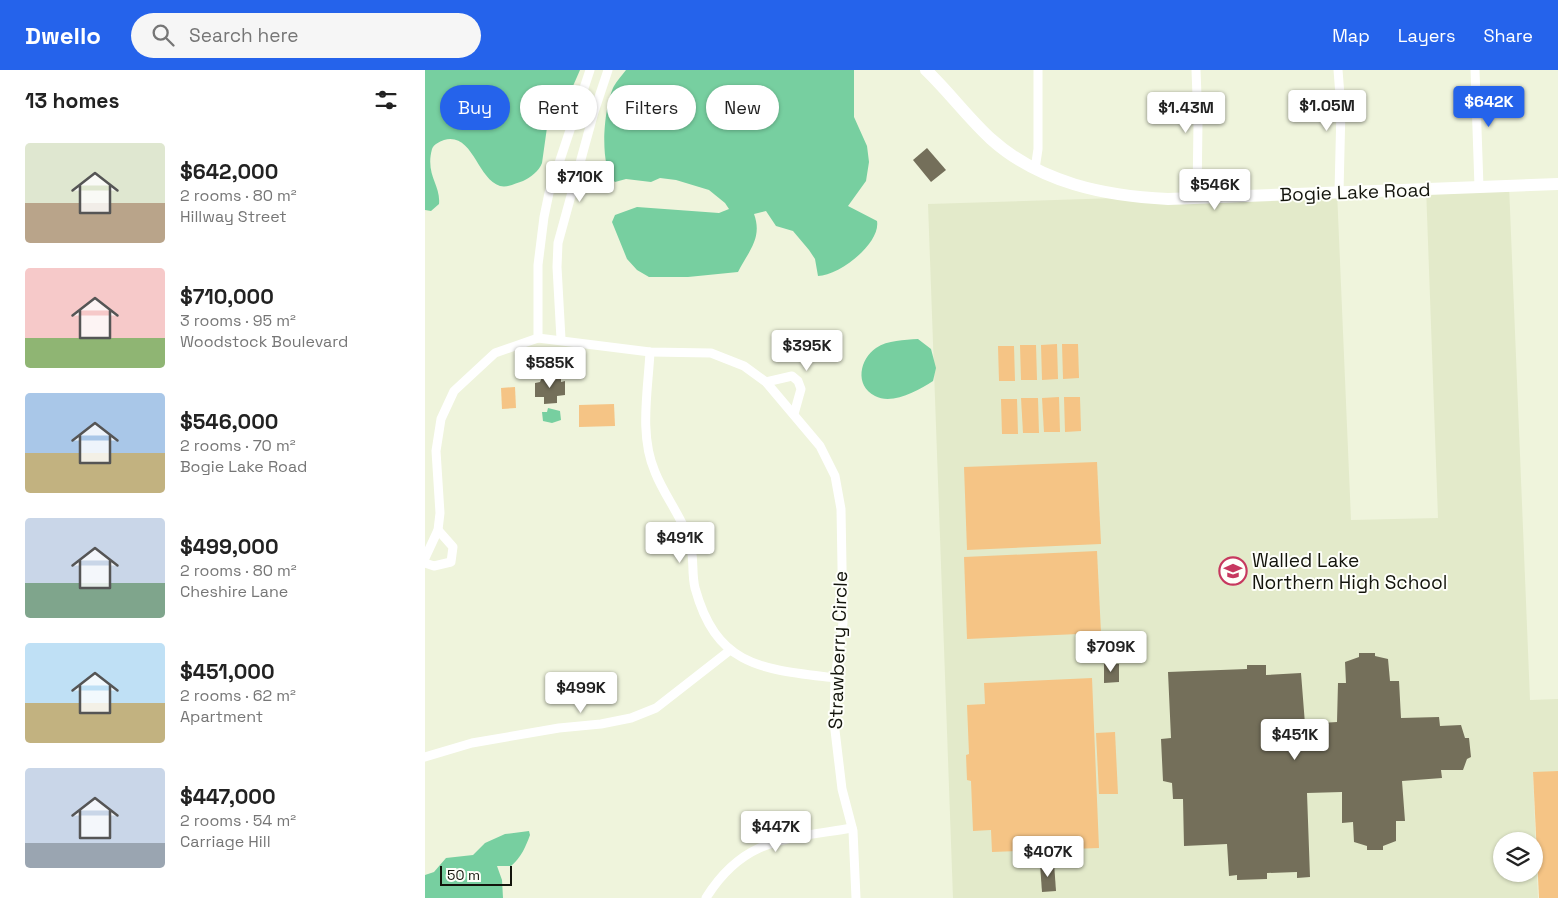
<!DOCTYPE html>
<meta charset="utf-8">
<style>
body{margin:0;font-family:"Space Grotesk",sans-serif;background:#f6f6f6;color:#222;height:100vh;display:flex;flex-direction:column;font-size:19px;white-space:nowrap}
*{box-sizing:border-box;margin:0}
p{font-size:16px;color:#767676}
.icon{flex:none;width:28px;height:28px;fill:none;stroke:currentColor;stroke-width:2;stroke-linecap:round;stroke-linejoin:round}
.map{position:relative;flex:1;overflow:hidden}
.side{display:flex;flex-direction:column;background:#fff;width:425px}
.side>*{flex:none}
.hud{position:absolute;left:15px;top:15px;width:475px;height:45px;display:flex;gap:10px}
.fabs{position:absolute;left:1068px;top:762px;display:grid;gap:10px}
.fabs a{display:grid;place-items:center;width:50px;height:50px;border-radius:50%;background:#fff;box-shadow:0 1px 4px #0004;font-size:25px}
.scale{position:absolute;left:15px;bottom:12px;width:72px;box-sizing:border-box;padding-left:5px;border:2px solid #13140c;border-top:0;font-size:14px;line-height:18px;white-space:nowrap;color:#13140c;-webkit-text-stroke:4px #fefffa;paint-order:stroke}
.price{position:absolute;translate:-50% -42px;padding:0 11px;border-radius:5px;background:#fff;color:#222;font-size:16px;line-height:32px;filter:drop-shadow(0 1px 2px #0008)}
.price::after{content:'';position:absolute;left:50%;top:30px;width:15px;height:11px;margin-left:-8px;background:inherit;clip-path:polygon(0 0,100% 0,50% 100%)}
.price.current{background:#2563eb;color:#fff}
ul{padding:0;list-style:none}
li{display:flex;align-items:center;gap:15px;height:125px;padding:0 25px}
li span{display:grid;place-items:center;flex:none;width:140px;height:100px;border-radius:5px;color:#555}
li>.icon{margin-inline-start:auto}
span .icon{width:60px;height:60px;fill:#fffc;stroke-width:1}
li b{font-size:21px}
h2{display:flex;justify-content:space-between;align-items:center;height:60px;padding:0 25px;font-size:21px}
.chip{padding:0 18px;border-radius:22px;background:#fff;box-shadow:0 1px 4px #0004;font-size:18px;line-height:45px}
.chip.current{background:#2563eb;color:#fff}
header{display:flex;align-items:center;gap:30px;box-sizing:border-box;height:70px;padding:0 25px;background:#2563eb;color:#fff}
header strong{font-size:24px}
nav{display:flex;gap:28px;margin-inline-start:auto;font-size:18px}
.search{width:350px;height:45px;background:#f6f6f6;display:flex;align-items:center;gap:12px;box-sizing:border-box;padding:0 18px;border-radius:28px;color:#767676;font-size:19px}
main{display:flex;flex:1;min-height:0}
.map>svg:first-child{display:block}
.built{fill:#e3eaca;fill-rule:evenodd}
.green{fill:#f5c485}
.water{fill:#77cfa0}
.building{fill:#746f5a}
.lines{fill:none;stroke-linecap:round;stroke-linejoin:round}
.minor{stroke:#fff;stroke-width:9}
.secondary{stroke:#fff;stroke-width:12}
.labels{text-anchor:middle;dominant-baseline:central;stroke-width:4;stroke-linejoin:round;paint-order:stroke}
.street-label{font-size:19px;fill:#13140c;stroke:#fefffa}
.poi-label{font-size:19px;fill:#13140c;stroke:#fefffa;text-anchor:start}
</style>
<header>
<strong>Dwello</strong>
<div class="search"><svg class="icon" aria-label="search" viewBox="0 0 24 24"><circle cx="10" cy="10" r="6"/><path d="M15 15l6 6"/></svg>Search here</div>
<nav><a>Map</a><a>Layers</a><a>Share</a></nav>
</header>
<main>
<section class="side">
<h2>13 homes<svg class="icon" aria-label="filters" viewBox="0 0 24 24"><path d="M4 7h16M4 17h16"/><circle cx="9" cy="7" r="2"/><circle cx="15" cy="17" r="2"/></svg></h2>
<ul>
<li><span style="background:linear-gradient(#dfe7d0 60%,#b9a48a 0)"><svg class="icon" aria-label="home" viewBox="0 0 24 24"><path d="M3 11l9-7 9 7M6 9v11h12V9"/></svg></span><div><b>$642,000</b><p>2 rooms · 80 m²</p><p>Hillway Street</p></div></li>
<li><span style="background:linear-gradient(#f6c9c9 70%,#8fb573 0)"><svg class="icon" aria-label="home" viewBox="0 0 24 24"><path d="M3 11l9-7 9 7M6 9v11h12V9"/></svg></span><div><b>$710,000</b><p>3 rooms · 95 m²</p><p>Woodstock Boulevard</p></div></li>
<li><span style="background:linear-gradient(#a9c7e8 60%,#c2b280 0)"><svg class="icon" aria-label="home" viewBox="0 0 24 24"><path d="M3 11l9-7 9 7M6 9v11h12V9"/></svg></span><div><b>$546,000</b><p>2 rooms · 70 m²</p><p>Bogie Lake Road</p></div></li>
<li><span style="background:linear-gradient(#c9d6e8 65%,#7fa58c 0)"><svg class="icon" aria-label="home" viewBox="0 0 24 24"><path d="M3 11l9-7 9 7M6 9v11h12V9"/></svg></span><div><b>$499,000</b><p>2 rooms · 80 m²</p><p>Cheshire Lane</p></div></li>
<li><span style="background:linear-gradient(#bfe0f5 60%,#c2b280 0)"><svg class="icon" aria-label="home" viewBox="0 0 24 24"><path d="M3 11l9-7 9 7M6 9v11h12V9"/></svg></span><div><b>$451,000</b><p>2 rooms · 62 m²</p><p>Apartment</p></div></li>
<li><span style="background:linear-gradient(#c9d6e8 75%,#9aa5b1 0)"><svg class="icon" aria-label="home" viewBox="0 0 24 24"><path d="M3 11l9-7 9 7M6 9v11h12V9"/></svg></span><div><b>$447,000</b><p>2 rooms · 54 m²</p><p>Carriage Hill</p></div></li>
</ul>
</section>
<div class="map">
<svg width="1133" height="828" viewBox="0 0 1133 828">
<rect width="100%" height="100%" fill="#eff4dc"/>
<path class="built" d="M1084 115 1105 630 1133 629V701L1108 703 1113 828H528L503 134 912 121 926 450 1013 448 1001 117ZM1076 771H1109V804H1076Z"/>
<g class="green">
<path d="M632 274 633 309 617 310 616 275Z"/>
<path d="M637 274H653L654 308 638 309Z"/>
<path d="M595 275H611L612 310H596Z"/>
<path d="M573 276H589L590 311H574Z"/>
<path d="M90 317 91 338 77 339 76 318Z"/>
<path d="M634 327 635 362H619L617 328Z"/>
<path d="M639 327H655L656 361 640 362Z"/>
<path d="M596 328H613L614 363H598Z"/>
<path d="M576 329H592L593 364H577Z"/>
<path d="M189 334 190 356 154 357V335Z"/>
<path d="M672 392 676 474 542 480 539 397Z"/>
<path d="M672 481 676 563 542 569 539 487Z"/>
<path d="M667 608 674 778 567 782 566 760 548 761 546 711 542 710 541 685 544 684 542 635 560 634 559 613Z"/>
<path d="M690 662 693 724H674L671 663Z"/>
<path d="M1133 701V828H1114L1108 702Z"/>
</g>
<g class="water">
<path d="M0 0H155L148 16 135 21 126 29 117 93C114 101 106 107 98 111 91 113 83 118 75 116 52 109 48 62 19 70 14 72 9 74 7 79 0 105 16 115 14 134L6 141 0 140Z"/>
<path d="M201 0H429V47L442 76 444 92 441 111 423 136 452 151C456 174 413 206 393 206L390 189 384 180 368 161 351 156 341 141 329 144C338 168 323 182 313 202L263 207H224L212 200 202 189 187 152 190 145 212 137 294 143 304 139 300 133 284 120 251 110 235 108 226 112 201 109 190 112C173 97 179 35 189 16 192 11 197 5 201 0Z"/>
<path d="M493 269 506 279 511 298 508 311C493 321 467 335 450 326 429 315 435 289 451 278 463 270 479 270 493 269Z"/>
<path d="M123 338 135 341 136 350 127 353 118 351 117 342H122Z"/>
<path d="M104 761 105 765C101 776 96 788 86 796H72L77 810 78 828H0V805L9 802 21 788 48 785 60 773 80 764Z"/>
</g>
<g class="building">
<path d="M502 78 521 100 506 112 488 90Z"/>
<path d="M117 307H132L136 308V312L140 311V325L132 326V333L119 334V327H110V313L115 312Z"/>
<path d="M934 583H950V586L963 589 965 611H974L976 648 1014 647 1015 656 1036 655 1040 668H1044L1046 687 1042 689 1038 700H1016L1017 708 977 711 980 751H971V771L958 776V780H942V776L929 772 928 752 917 753V722L882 723 885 807 872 808V802L842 803V809L812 810V805L804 806 802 774 759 776 758 729H748L747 713 738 711 736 669 746 668 743 602 822 599V595H841V605L876 603 880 654 912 652 913 613H921L920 592 934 587Z"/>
<path d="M679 594H694V612L679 613Z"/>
<path d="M629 793 631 821 617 822 615 794Z"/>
</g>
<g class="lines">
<g class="minor">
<path d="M771 0 773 52 772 128"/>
<path d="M913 0 916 38 914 122"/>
<path d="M1050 0 1054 117"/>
<path d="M610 99 613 79V0"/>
<path d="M113 268V195L119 147 124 123 165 0"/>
<path d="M136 269 132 197 133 173 169 42 183 0"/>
<path d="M225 282C223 321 214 365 230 402 239 425 256 446 264 469 270 485 266 502 270 518 292 598 338 599 410 608"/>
<path d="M341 312 367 306 373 311 376 319 369 344"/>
<path d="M0 488 13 460 15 443 11 381 16 349 29 321 70 283 113 268 225 282 286 283 319 296 341 312 395 376 410 406 416 439 418 553 410 608 409 652 417 719 428 761 431 828"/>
<path d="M0 493 9 496 26 492 28 477 13 460"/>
<path d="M0 687 47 673 134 658 176 654 206 648 231 638 304 581"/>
<path d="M281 828C319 767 362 769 427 758"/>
</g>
<path class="secondary" d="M501 0C524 22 543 48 566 69 615 113 680 126 743 129L1133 114"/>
</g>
<defs>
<g id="school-ring" transform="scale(1.4375)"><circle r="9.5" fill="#fefffa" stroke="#c7385f" stroke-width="1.5"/><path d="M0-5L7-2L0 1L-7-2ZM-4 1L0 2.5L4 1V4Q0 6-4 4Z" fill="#c7385f"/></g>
</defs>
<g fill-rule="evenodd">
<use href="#school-ring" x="808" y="501"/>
</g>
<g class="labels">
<g class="street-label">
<text transform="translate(930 122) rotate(-2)">Bogie Lake Road</text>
<text transform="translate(413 580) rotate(-88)">Strawberry Circle</text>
</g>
<g class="poi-label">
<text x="827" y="490">Walled Lake<tspan x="827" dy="22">Northern High School</tspan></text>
</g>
</g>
</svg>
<div class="fabs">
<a><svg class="icon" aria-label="layers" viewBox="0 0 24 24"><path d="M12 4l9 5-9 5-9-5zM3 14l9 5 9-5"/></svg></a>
</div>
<div class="scale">50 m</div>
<b class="price current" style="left:1064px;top:58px">$642K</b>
<b class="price" style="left:902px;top:62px">$1.05M</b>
<b class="price" style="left:761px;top:64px">$1.43M</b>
<b class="price" style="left:155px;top:133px">$710K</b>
<b class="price" style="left:790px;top:141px">$546K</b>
<b class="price" style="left:382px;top:302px">$395K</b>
<b class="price" style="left:125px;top:319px">$585K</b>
<b class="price" style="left:255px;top:494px">$491K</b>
<b class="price" style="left:686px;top:603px">$709K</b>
<b class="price" style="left:156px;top:644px">$499K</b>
<b class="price" style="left:870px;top:691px">$451K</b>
<b class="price" style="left:351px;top:783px">$447K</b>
<b class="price" style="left:623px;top:808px">$407K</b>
<div class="hud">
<a class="chip current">Buy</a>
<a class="chip">Rent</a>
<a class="chip">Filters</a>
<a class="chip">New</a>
</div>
</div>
</main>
